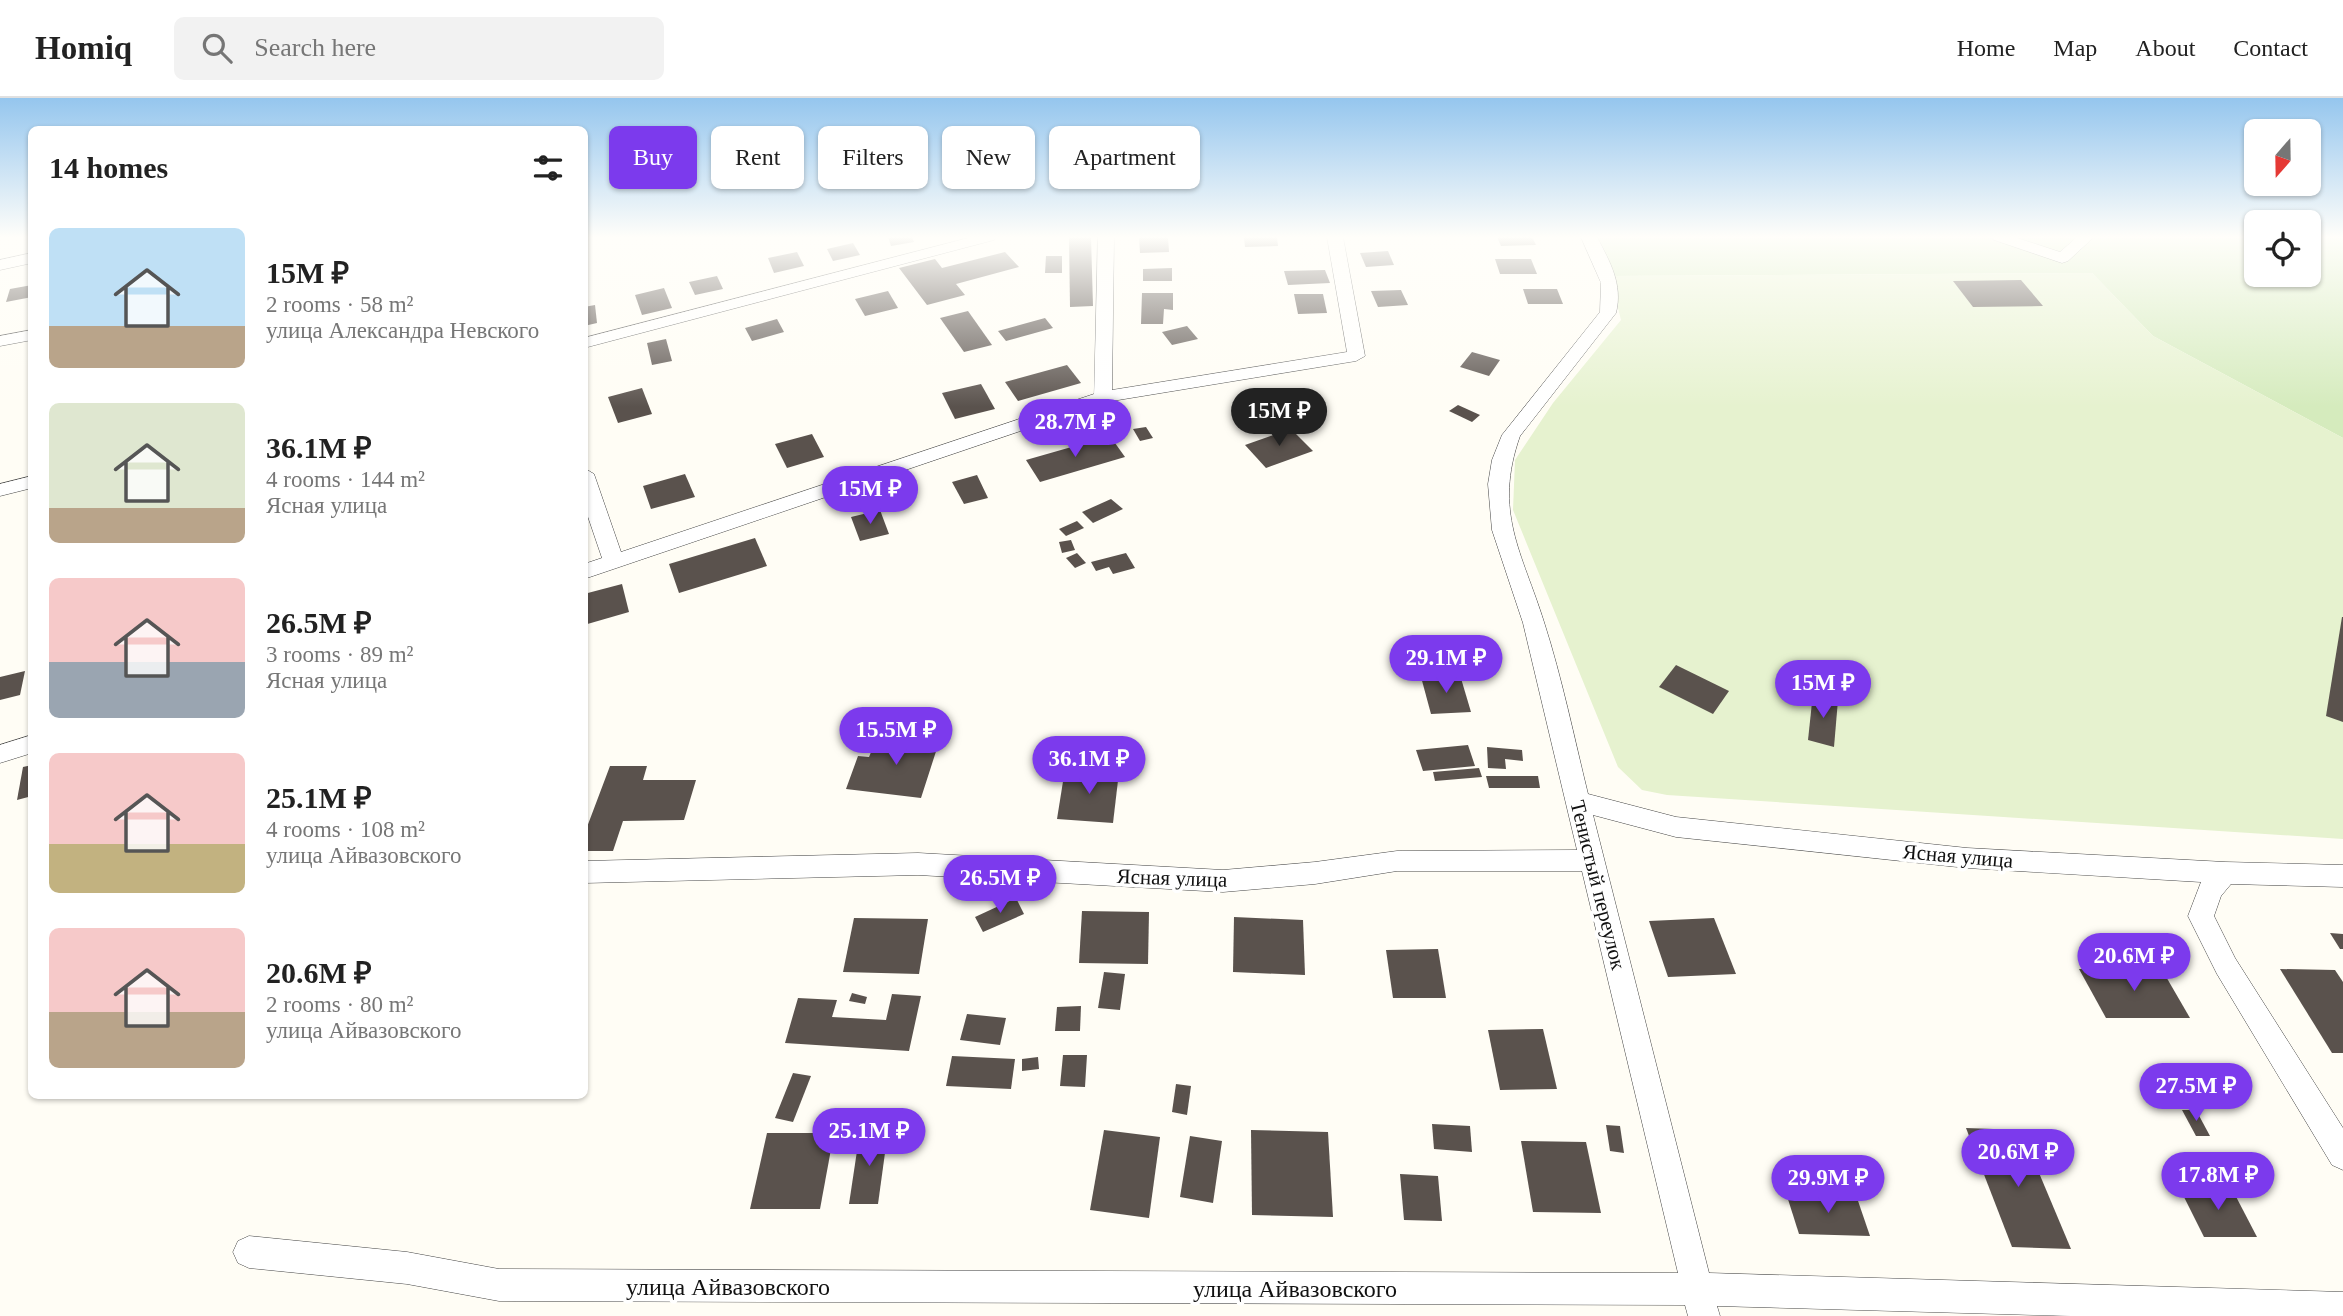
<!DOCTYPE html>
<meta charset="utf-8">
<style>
body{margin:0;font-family:Georgia,serif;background:#f2f2f2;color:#222;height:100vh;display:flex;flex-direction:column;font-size:26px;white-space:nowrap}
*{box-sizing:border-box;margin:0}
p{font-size:23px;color:#767676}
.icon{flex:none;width:38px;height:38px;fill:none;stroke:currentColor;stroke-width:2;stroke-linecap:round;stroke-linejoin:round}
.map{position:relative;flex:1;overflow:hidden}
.sheet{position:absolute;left:28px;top:28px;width:560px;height:973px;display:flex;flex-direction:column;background:#fff;border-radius:10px;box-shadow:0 2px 5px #0004}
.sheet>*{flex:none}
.guide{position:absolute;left:609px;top:28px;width:665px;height:63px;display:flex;gap:14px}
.needle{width:46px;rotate:200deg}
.tools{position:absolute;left:2244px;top:21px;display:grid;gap:14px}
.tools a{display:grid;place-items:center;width:77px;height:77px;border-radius:10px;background:#fff;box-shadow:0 2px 5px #0004;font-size:35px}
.price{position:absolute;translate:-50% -60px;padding:0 16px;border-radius:24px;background:#7c3aed;color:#fff;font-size:23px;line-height:46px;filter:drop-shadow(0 2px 4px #0008)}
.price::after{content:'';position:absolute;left:50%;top:42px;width:21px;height:16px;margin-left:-10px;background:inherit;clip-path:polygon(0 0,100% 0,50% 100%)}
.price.active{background:#222;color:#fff}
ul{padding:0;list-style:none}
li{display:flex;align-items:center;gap:21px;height:175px;padding:0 21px}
li span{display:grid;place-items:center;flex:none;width:196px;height:140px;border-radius:10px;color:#555}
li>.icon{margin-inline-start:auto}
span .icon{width:84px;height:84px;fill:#fffc;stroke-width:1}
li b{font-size:30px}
h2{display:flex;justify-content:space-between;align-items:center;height:84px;padding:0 21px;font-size:30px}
.chip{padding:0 24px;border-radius:10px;background:#fff;box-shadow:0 2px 5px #0004;font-size:24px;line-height:63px}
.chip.active{background:#7c3aed;color:#fff}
header{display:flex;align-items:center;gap:42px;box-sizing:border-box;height:98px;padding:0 35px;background:#fff;border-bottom:2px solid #e0e0e0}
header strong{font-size:33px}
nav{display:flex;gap:38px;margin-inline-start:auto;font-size:24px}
.search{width:490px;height:63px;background:#f2f2f2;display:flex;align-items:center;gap:18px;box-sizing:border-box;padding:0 24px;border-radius:10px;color:#767676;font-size:26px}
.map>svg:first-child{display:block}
.green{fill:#d5ebbd}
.pitch{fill:#e6f2cf}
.building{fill:#5a524d}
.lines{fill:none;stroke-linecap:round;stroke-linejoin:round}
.street-casing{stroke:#444;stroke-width:1}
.street{fill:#fff;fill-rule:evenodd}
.labels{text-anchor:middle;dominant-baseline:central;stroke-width:7;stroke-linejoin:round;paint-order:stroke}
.street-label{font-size:21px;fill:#111;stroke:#fff}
.near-street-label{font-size:24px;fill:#111;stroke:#fff}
</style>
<header>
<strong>Homiq</strong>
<div class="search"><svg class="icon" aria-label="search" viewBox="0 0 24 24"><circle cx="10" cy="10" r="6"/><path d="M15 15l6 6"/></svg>Search here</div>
<nav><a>Home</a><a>Map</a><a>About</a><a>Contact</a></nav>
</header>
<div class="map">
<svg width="2343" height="1218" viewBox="0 0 2343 1218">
<rect width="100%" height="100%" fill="#fffdf5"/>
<path class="green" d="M1591 139H2256V177H2308V139H2343V340L2153 238 2092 175 1610 178Z"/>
<path class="pitch" d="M2092 175 2153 238 2343 340V741L1667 697 1642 692 1618 669 1513 412 1515 362 1553 305 1621 222 1610 178Z"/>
<g class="building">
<path d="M888 139H912L914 144 891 148Z"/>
<path d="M1069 139H1091L1093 208 1070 209Z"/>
<path d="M1139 139H1168L1169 154 1140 155Z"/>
<path d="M1244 139H1277L1278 148 1245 149Z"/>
<path d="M1497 139H1532L1536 147 1501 148Z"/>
<path d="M853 145 860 157 833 163 827 151Z"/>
<path d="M1388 153 1394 167 1366 169 1360 155Z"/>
<path d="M797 154 804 168 774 175 768 160Z"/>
<path d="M1005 154 1019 169 956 186 965 197 927 207 899 170 935 161 942 170Z"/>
<path d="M1046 158H1062V175H1045Z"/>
<path d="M1495 161H1531L1537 176H1500Z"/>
<path d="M1172 170V183H1143V171Z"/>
<path d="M1325 172 1330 185 1288 187 1284 173Z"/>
<path d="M717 178 723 191 695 197 689 184Z"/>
<path d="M2021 182 2043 208 1973 209 1953 183Z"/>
<path d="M32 187V199L6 204 10 191Z"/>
<path d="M664 190 672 210 642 217 635 197Z"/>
<path d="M1523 191H1557L1563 206H1528Z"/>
<path d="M1401 192 1408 207 1378 209 1371 193Z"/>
<path d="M888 193 898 210 865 218 855 201Z"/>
<path d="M1142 195H1173V212L1164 211 1163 226H1141Z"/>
<path d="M1294 196H1323L1327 215 1298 216Z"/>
<path d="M595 207 597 225 584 228V209Z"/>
<path d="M968 213 992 247 964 254 940 220Z"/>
<path d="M1045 220 1053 230 1006 243 998 233Z"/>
<path d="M777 221 784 234 752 243 745 230Z"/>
<path d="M1187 228 1198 241 1172 247 1162 234Z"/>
<path d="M666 241 672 263 652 267 647 245Z"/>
<path d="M1472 254 1500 262 1489 278 1460 269Z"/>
<path d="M1067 267 1081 285 1018 303 1005 284Z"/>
<path d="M981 286 995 311 955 321 942 295Z"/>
<path d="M642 290 652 316 618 325 608 299Z"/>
<path d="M1458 307 1480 317 1472 324 1449 313Z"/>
<path d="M1146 329 1153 340 1140 343 1133 331Z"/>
<path d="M1291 331 1313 353 1266 370 1245 347Z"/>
<path d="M812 336 824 359 787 370 775 346Z"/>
<path d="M1110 338 1125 359 1040 384 1026 362Z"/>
<path d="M685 376 695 399 651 411 643 388Z"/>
<path d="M977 377 988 400 964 406 952 384Z"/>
<path d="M1111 401 1123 411 1093 425 1082 414Z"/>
<path d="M880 412 889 436 860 443 851 419Z"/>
<path d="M1077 423 1084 430 1066 438 1059 431Z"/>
<path d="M755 440 767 468 679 495 669 466Z"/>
<path d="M1071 442 1075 452 1062 455 1059 444Z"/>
<path d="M1077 455 1086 465 1075 470 1066 460Z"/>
<path d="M1126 455 1135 470 1113 476 1109 469 1096 473 1091 464Z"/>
<path d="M622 486 629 514 584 527V496Z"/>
<path d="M2342 519H2343V624L2326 618Z"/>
<path d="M1676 567 1729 593 1713 616 1659 589Z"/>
<path d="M25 573 20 597 0 602V579Z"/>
<path d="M1460 577 1471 614 1431 616 1421 579Z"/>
<path d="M1813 595 1838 602 1834 649 1808 642Z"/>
<path d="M894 636 940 641 921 700 846 691 858 658 869 659 875 645 890 646Z"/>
<path d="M1468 647 1475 668 1423 673 1416 652Z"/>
<path d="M1487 649 1522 652 1523 663 1505 661 1506 671 1488 670Z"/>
<path d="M32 667V698L17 702 23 669Z"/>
<path d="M610 668H647L643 682H696L684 722 623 723 613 753H584V737Z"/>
<path d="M1479 670 1482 679 1435 683 1433 674Z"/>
<path d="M1065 671 1119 674 1113 725 1057 721Z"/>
<path d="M1486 678H1538L1540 690H1489Z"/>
<path d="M1016 800 1024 816 983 834 975 819Z"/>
<path d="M1082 813 1149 814 1148 866 1079 865Z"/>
<path d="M1234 819 1303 822 1305 877 1233 874Z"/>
<path d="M854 820 928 821 919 876 843 874Z"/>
<path d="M1714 820 1736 876 1668 879 1649 823Z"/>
<path d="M2330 835 2343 836V851H2340Z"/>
<path d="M1438 851 1446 900H1393L1386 852Z"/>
<path d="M2161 870 2190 920H2106L2079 871Z"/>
<path d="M2280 871 2335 872 2343 884V955H2332Z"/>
<path d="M1104 874 1125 876 1120 912 1098 910Z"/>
<path d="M852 895 867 899 865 906 849 903Z"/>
<path d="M892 896 921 898 909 953 785 945 798 900 837 902 832 919 886 922Z"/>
<path d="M1081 908 1080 933H1055L1057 909Z"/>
<path d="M967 916 1006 920 1000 947 960 942Z"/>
<path d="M1543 931 1557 991 1500 992 1488 932Z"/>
<path d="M1063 957H1087L1085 989 1060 988Z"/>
<path d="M952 958 1015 961 1011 991 946 988Z"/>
<path d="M1038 959 1039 971 1022 973V961Z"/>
<path d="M793 975 811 978 793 1024 775 1020Z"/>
<path d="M1176 986 1191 988 1187 1017 1172 1014Z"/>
<path d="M2182 1012H2196L2210 1038H2196Z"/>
<path d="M1432 1026 1470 1028 1472 1054 1434 1051Z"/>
<path d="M1606 1027 1620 1028 1624 1055 1610 1053Z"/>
<path d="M1966 1030 2021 1032 2071 1151 2012 1149Z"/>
<path d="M1104 1032 1160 1039 1149 1120 1090 1112Z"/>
<path d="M1251 1032 1328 1034 1333 1119 1252 1117Z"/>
<path d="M860 1033H888L878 1106H849Z"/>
<path d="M767 1035H834L820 1111H750Z"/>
<path d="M1190 1038 1222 1043 1213 1105 1180 1099Z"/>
<path d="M1521 1043 1586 1044 1601 1115 1533 1114Z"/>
<path d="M1400 1076 1438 1078 1442 1123 1404 1122Z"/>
<path d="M2179 1089H2231L2257 1139H2204Z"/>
<path d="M1786 1095 1856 1097 1870 1138 1799 1136Z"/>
</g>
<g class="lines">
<g class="street-casing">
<g id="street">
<path d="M972 139H997L994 142 584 250V240Z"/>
<path d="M1098 139H1114L1112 292 1347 254 1327 139H1343L1365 258 1356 263 1106 304 584 481V466L602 460 584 407V370L594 376 621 454 1094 296Z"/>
<path d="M1581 139H1597C1610 164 1623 186 1616 215L1520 338C1493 414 1522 454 1544 524 1562 580 1574 639 1588 696L1676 719 1967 750 2225 764 2343 767V789L2231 786 2221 798 2214 818 2235 860 2343 1030V1072L2332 1067 2217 876 2188 818 2201 784 1967 770 1676 739 1593 717 1709 1175 2343 1194V1218H2071L1717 1208 1720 1218H1688L1685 1207 499 1203 407 1186 249 1170 238 1165 233 1154 238 1143 249 1138 407 1154 499 1171 1678 1175 1582 773H1397L1315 786 1223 794 918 777 584 785V763L918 755 1223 772 1315 764 1397 753 1577 752 1523 525 1492 432 1488 386 1492 362 1502 337 1600 214 1601 185Z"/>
<path d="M1991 139H2014L2060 154 2077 139H2094L2068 163 2062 165 1994 142Z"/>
<path d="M32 155V165L0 172V162Z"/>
<path d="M32 232V242L0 248V238Z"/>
<path d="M32 378V390L0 398V386Z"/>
<path d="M32 637V655L0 665V647Z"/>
</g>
</g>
<use href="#street" class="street"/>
</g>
<linearGradient id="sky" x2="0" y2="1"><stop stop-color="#95c6ee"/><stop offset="0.45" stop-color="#fffefa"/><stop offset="1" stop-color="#fffefa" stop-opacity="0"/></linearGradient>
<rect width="2343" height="309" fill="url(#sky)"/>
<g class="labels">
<g class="street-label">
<text transform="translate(1958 758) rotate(5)">Ясная улица</text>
<text transform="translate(1172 780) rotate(2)">Ясная улица</text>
<text transform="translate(1598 787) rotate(76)">Тенистый переулок</text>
</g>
<g class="near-street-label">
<text x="728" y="1189">улица Айвазовского</text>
<text x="1295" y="1191">улица Айвазовского</text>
</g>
</g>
</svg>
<div class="tools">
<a><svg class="needle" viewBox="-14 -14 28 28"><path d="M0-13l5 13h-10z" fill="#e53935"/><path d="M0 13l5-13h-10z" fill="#767676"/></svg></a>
<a><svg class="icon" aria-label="locate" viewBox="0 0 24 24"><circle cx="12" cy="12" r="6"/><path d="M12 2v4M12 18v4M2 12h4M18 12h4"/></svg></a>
</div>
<b class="price active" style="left:1279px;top:350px">15M ₽</b>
<b class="price" style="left:1075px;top:361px">28.7M ₽</b>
<b class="price" style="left:870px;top:428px">15M ₽</b>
<b class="price" style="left:1446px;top:597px">29.1M ₽</b>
<b class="price" style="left:1823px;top:622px">15M ₽</b>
<b class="price" style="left:896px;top:669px">15.5M ₽</b>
<b class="price" style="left:1089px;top:698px">36.1M ₽</b>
<b class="price" style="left:1000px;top:817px">26.5M ₽</b>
<b class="price" style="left:2134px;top:895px">20.6M ₽</b>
<b class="price" style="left:2196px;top:1025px">27.5M ₽</b>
<b class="price" style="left:869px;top:1070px">25.1M ₽</b>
<b class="price" style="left:2018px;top:1091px">20.6M ₽</b>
<b class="price" style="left:2218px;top:1114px">17.8M ₽</b>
<b class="price" style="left:1828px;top:1117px">29.9M ₽</b>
<div class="guide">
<a class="chip active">Buy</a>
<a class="chip">Rent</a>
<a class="chip">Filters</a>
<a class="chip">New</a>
<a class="chip">Apartment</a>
</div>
<section class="sheet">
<h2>14 homes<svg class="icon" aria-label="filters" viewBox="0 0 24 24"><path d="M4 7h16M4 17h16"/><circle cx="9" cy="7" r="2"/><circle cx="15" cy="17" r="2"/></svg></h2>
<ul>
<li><span style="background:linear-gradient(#bfe0f5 70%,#b9a48a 0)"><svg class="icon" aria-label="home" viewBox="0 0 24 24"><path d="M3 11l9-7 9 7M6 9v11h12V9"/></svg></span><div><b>15M ₽</b><p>2 rooms · 58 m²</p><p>улица Александра Невского</p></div></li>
<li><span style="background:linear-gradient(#dfe7d0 75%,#b9a48a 0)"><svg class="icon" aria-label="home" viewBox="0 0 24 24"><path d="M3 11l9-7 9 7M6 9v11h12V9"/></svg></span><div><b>36.1M ₽</b><p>4 rooms · 144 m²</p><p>Ясная улица</p></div></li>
<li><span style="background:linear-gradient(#f6c9c9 60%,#9aa5b1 0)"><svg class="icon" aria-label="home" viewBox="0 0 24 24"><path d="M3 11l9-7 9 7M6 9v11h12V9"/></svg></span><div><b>26.5M ₽</b><p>3 rooms · 89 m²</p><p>Ясная улица</p></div></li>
<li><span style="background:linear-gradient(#f6c9c9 65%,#c2b280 0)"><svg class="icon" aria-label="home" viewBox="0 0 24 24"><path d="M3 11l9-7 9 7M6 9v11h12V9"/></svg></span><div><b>25.1M ₽</b><p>4 rooms · 108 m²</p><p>улица Айвазовского</p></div></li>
<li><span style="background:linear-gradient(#f6c9c9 60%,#b9a48a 0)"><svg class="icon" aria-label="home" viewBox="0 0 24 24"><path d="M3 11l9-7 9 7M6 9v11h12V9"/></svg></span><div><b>20.6M ₽</b><p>2 rooms · 80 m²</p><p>улица Айвазовского</p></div></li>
</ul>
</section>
</div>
